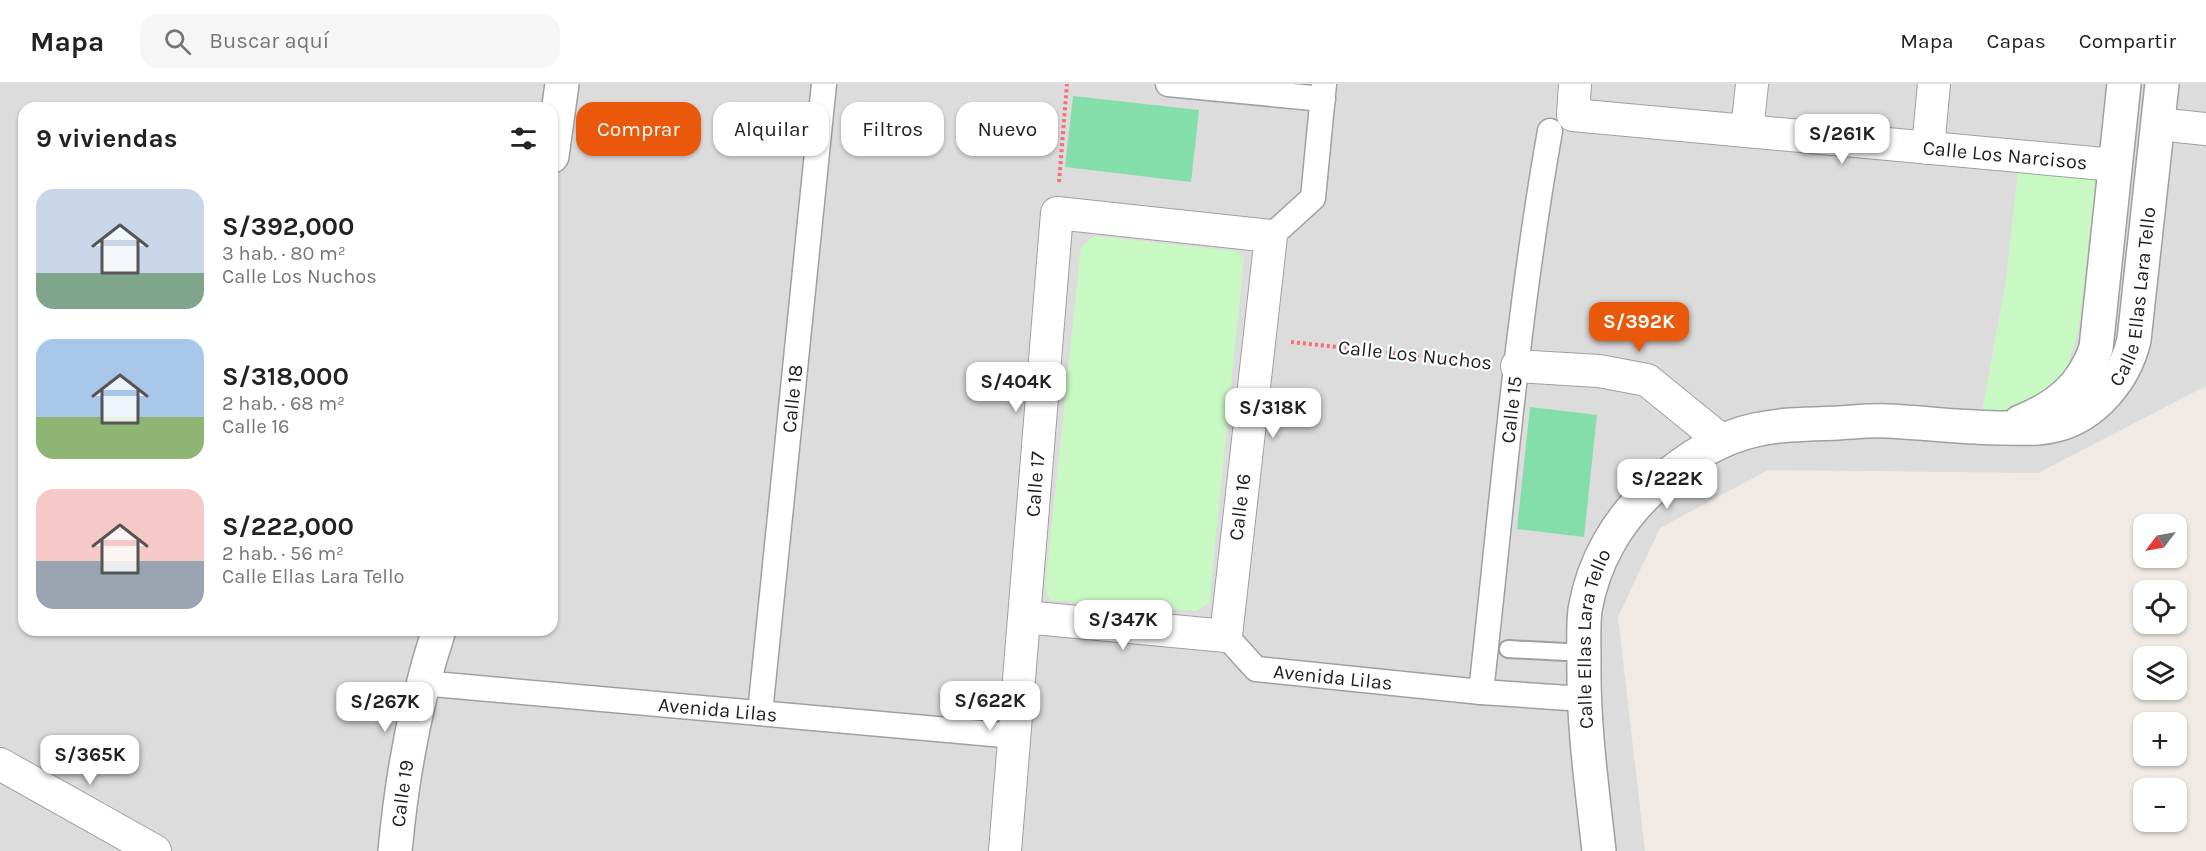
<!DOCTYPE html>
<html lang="es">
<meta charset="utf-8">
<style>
body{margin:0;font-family:Karla,sans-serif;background:#f6f6f6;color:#222;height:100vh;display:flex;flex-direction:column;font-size:22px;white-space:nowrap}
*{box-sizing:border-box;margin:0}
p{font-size:20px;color:#767676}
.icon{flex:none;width:33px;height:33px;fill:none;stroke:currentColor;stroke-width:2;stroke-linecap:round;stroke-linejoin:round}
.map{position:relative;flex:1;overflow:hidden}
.details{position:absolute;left:18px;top:18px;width:540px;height:534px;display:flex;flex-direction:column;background:#fff;border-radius:18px;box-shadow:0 2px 4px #0004}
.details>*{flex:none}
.banner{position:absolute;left:576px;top:18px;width:570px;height:54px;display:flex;gap:12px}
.needle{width:39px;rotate:238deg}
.controls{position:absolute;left:2133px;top:430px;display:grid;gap:12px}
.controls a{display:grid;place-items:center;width:54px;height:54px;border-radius:12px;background:#fff;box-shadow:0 2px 4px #0004;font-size:30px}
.price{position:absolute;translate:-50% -51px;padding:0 14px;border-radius:12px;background:#fff;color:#222;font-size:20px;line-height:39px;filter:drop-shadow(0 2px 3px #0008)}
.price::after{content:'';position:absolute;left:50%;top:36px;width:18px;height:14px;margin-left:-9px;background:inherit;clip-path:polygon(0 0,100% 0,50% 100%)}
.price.current{background:#ea580c;color:#fff}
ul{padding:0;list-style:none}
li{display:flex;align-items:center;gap:18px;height:150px;padding:0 18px}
li span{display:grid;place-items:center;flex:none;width:168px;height:120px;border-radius:18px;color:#555}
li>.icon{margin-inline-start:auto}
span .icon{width:72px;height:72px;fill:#fffc;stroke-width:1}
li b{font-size:26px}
h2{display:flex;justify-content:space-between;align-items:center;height:72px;padding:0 18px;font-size:26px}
.chip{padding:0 21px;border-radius:18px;background:#fff;box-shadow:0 2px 4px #0004;font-size:21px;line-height:54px}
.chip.current{background:#ea580c;color:#fff}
header{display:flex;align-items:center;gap:36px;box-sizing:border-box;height:84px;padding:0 30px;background:#fff;border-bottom:2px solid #e0e0e0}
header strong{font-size:28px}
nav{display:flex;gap:33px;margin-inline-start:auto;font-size:21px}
.search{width:420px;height:54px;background:#f6f6f6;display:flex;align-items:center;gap:15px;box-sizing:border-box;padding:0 21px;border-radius:18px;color:#767676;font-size:22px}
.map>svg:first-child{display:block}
.residential{fill:#dddcdc;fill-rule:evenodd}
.park{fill:#c9f9c2}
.pitch{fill:#84dea9}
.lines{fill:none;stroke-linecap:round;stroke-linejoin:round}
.service-casing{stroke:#a0a0a0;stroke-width:20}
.pedestrian-casing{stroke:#a0a0a0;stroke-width:27}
.minor-casing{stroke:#a0a0a0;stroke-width:34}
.tertiary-casing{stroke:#a0a0a0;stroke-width:36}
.path{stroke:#f96d7a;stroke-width:4;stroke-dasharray:3 3;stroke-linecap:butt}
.service{stroke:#fff;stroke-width:16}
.pedestrian{stroke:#fff;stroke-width:24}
.minor{stroke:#fff;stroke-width:32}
.tertiary{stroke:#fff;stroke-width:33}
.labels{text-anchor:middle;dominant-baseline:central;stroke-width:4.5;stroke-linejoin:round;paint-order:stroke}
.street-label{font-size:20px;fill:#1f1f1f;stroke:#fff}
</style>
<header>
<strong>Mapa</strong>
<div class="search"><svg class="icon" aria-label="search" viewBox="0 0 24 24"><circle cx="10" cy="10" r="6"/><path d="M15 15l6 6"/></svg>Buscar aquí</div>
<nav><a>Mapa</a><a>Capas</a><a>Compartir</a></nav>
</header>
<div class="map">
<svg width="2206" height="767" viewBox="0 0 2206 767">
<rect width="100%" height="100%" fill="#efeae5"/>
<path class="residential" d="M0 0H2206V302L2038 389 1768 386 1660 444 1618 533 1645 767H0ZM24 24H552V546H24Z"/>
<g class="park">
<path d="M2018 87 2096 92 2078 250 2064 291 2048 313 1980 339 2006 196Z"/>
<path d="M1094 152 1235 167 1244 174 1209 519 1196 527 1050 516 1045 506 1081 163Z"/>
</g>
<g class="pitch">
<path d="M1073 12 1199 26 1191 98 1065 83Z"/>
<path d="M1530 323 1597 331 1584 453 1517 445Z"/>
</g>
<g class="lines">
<g class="service-casing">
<path id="service" d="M1508 565 1584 569"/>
</g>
<g class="pedestrian-casing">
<g id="pedestrian">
<path d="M1168 0 1323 15"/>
<path d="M1271 152 1313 114 1324 0"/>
<path id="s1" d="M1226 552 1256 585 1481 608 1584 615"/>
<path id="s2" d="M422 599 1015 652"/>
<path id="s3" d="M1481 608C1502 421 1517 232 1550 47"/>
<path id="s4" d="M760 629 824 0"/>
</g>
</g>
<g class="minor-casing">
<g id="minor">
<path id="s5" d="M1575 0 1573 31 2115 81"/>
<path d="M2158 40 2206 45"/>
<path d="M1747 47 1752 0"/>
<path d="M1928 64 1934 0"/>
<path d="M1517 282 1599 287 1647 296 1722 357"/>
<path d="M0 680 155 767"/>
<path id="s6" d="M1005 767 1057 129 1271 152 1226 552 1024 533"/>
</g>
</g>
<g class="tertiary-casing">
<g id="tertiary">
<path d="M552 72 562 0"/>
<path d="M2020 338C2058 323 2083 302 2096 264L2124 0"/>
<path id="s7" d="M395 767C402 692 415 618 439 546"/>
<path id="s8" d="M1599 767C1592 704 1583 640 1584 577 1584 560 1583 542 1585 526 1593 478 1618 435 1654 403 1682 378 1718 354 1755 346 1782 340 1810 340 1838 339 1855 338 1872 336 1889 337 1928 339 1966 344 2005 344 2022 344 2039 346 2056 341 2095 331 2125 294 2134 256L2162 0"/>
</g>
</g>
<g class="path">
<path d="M1059 98 1067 0"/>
<path d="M1291 258 1487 279"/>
</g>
<use href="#service" class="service"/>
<use href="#pedestrian" class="pedestrian"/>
<use href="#minor" class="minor"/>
<use href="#tertiary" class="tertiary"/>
</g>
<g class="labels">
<g class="street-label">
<text stroke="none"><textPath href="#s5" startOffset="465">Calle Los Narcisos</textPath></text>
<text stroke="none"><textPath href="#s8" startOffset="968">Calle Ellas Lara Tello</textPath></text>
<text transform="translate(1415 271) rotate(6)">Calle Los Nuchos</text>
<text stroke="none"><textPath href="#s4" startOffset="316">Calle 18</textPath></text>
<text stroke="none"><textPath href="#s3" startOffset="284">Calle 15</textPath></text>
<text stroke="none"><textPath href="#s6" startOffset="368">Calle 17</textPath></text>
<text transform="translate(1240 423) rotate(-83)">Calle 16</text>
<text stroke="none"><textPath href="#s8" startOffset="214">Calle Ellas Lara Tello</textPath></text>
<text stroke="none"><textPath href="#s1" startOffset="122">Avenida Lilas</textPath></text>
<text stroke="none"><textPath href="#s2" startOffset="297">Avenida Lilas</textPath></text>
<text stroke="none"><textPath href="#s7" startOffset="58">Calle 19</textPath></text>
</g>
</g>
</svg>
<div class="controls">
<a><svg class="needle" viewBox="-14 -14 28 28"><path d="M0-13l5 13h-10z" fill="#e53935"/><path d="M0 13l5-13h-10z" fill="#767676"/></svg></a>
<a><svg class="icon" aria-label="locate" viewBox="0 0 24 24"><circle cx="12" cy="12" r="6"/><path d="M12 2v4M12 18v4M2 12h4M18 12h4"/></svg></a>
<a><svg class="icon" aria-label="layers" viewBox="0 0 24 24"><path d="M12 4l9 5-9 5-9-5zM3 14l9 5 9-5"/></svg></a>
<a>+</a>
<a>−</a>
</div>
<b class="price" style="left:1842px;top:81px">S/261K</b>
<b class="price current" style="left:1639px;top:269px">S/392K</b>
<b class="price" style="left:1016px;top:329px">S/404K</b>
<b class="price" style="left:1273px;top:355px">S/318K</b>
<b class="price" style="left:1667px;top:426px">S/222K</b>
<b class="price" style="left:1123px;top:567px">S/347K</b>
<b class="price" style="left:990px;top:648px">S/622K</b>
<b class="price" style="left:385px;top:649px">S/267K</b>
<b class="price" style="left:90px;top:702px">S/365K</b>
<div class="banner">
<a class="chip current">Comprar</a>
<a class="chip">Alquilar</a>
<a class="chip">Filtros</a>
<a class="chip">Nuevo</a>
</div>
<section class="details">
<h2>9 viviendas<svg class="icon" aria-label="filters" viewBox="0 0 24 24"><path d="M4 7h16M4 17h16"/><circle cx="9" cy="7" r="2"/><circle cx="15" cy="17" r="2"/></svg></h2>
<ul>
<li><span style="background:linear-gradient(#c9d6e8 70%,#7fa58c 0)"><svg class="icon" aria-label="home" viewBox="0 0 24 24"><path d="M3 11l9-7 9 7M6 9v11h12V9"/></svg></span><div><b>S/392,000</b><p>3 hab. · 80 m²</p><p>Calle Los Nuchos</p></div></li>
<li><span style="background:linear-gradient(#a9c7e8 65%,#8fb573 0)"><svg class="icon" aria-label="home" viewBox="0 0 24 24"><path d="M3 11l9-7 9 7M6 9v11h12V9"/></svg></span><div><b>S/318,000</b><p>2 hab. · 68 m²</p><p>Calle 16</p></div></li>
<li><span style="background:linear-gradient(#f6c9c9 60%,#9aa5b1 0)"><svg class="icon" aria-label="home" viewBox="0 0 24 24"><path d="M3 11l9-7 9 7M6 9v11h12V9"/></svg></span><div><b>S/222,000</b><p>2 hab. · 56 m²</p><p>Calle Ellas Lara Tello</p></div></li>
</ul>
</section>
</div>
